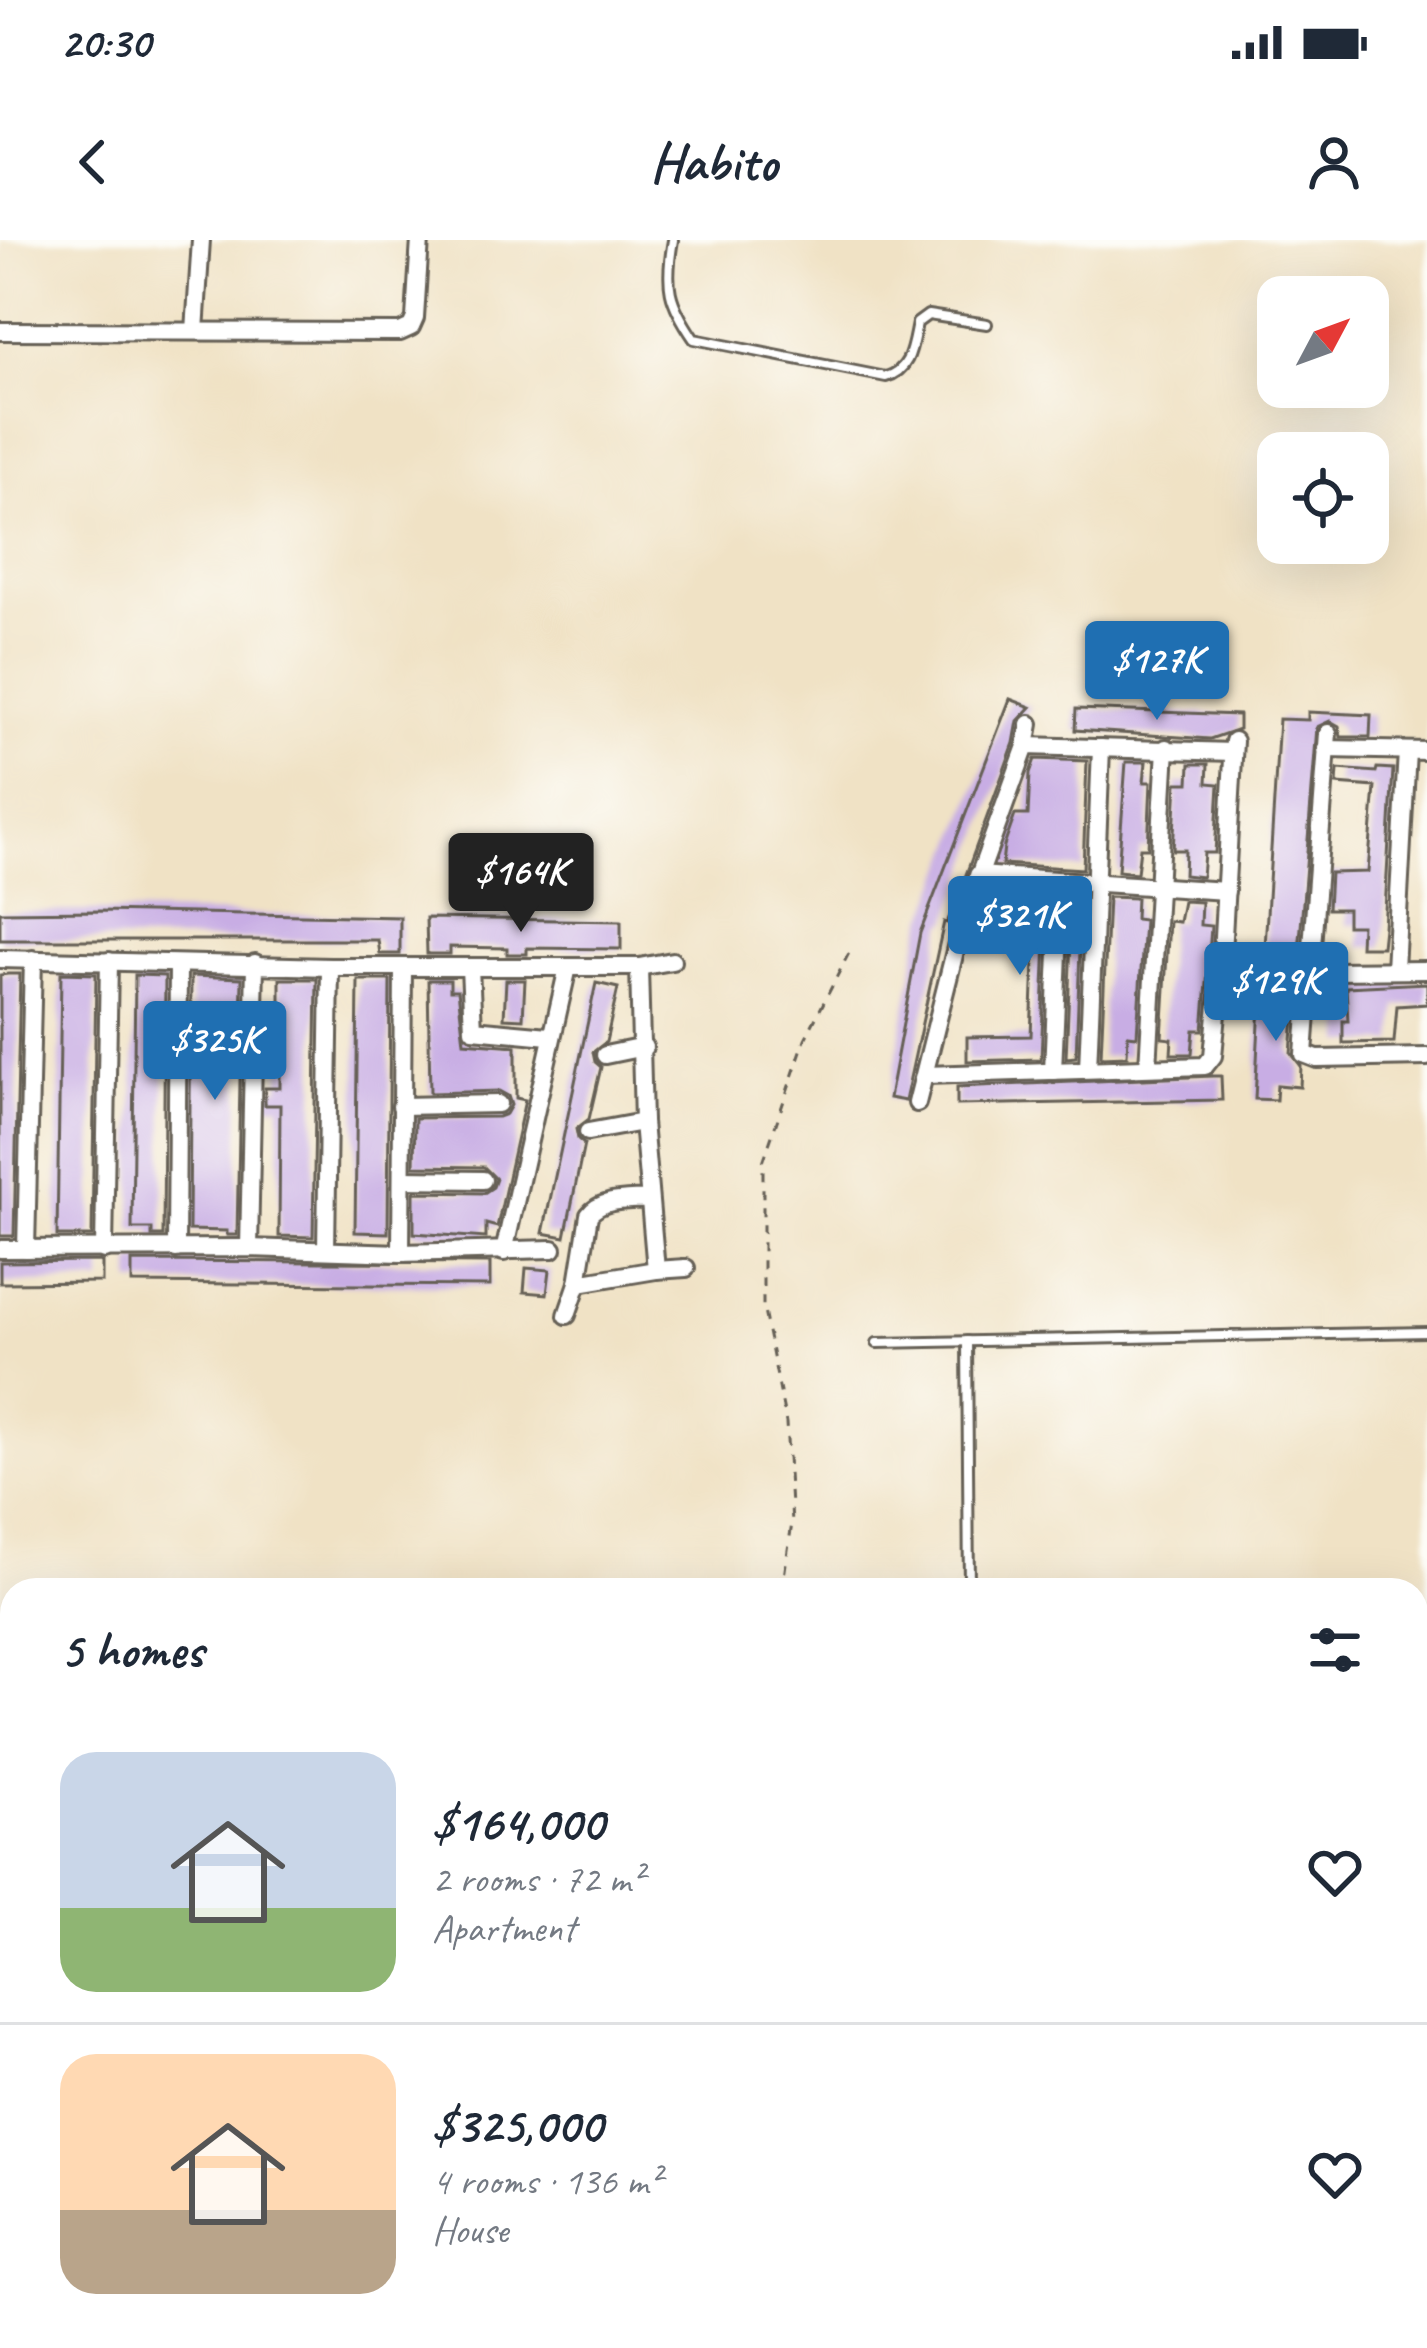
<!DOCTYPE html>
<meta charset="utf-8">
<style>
body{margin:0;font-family:Caveat,sans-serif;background:#f6f6f7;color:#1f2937;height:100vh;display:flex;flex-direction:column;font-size:45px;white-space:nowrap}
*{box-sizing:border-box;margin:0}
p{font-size:39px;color:#747a83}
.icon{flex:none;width:66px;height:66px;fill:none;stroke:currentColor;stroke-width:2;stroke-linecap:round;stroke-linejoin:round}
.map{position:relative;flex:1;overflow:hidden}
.sheet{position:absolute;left:0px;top:1338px;width:1428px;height:771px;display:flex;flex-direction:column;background:#fff;border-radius:36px 36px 0 0;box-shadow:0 12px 48px #0002}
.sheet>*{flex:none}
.needle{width:78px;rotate:49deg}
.buttons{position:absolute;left:1257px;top:36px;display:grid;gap:24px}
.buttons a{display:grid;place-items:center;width:132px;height:132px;border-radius:24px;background:#fff;box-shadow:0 12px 48px #0002;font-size:60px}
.price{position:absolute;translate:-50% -102px;padding:0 27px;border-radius:12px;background:#1f6fb2;color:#fff;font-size:39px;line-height:78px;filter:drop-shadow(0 3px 6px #0008)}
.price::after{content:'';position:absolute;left:50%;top:72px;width:36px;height:27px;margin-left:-18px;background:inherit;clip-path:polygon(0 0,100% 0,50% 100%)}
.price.current{background:#222;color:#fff}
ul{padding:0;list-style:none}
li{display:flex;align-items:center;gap:36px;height:300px;padding:0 60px}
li+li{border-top:3px solid #e0e1e3}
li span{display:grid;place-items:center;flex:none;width:336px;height:240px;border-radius:36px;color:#555}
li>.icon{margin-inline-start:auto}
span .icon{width:144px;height:144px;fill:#fffc;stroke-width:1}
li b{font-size:51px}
h2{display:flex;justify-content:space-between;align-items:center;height:144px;padding:0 60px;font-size:51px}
.status{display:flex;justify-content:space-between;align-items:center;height:84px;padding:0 60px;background:#fff;direction:ltr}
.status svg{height:33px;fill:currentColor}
header{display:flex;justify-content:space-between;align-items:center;height:156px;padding:0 60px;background:#fff;font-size:54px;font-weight:800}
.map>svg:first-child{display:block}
.building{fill:#c8ade4}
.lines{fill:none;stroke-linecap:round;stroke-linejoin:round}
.service-casing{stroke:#666157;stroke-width:14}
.minor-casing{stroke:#666157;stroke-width:22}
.path{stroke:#666157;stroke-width:3;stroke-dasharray:9 9;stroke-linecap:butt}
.service{stroke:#fff;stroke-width:8}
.minor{stroke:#fff;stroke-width:16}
</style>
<div class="status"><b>20:30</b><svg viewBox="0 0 49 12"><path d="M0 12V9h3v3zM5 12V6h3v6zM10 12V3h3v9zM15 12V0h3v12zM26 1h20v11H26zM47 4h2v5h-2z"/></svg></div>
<header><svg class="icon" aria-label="back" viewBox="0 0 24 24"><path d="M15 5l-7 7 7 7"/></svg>Habito<svg class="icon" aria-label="person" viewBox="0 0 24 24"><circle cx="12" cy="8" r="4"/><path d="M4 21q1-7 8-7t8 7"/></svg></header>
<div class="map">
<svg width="1427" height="2108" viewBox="0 0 1427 2108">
<rect width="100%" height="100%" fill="#fdfcf7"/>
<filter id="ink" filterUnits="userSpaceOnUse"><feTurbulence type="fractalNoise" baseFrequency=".00833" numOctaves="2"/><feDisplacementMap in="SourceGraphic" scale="24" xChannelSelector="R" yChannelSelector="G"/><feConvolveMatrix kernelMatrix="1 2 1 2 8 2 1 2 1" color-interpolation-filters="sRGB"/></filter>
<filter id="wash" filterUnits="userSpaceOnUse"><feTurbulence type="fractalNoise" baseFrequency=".004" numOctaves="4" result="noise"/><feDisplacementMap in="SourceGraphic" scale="48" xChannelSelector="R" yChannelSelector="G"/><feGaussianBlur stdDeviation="2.7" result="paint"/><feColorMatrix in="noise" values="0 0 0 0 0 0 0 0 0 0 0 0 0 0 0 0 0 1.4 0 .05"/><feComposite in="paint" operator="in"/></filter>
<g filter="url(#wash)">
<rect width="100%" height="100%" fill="#f0e2c5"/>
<g id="blocks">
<g class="building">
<path d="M1010 459 1031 467 1018 481 1014 503 964 640 947 683 944 682 905 861 889 858 920 693Z"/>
<path d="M1076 469 1239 475V489L1210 499 1075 490Z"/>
<path d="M1308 472 1371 475 1370 497H1341L1339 486 1330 481 1317 487 1299 712H1288L1265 707 1279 479 1308 480Z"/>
<path d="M1035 519 1087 521 1083 629 1002 624 1004 606 1015 575H1028L1030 533Z"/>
<path d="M1126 522H1146L1144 542H1151L1148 608H1140L1137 633 1118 631Z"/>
<path d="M1190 524H1208L1207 543 1219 544 1215 613H1204L1202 637 1184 635 1185 610H1173L1177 543H1189Z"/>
<path d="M1377 528 1393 529 1384 688 1382 707H1360L1361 685H1347V669H1328L1330 633 1368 632 1375 547 1337 544 1338 529 1376 532Z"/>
<path d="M1003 649 1048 652 1041 819 967 821V797L1031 796 1035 697 1001 695Z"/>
<path d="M1073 654 1082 655 1076 817 1066 818Z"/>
<path d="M1108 657 1136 658 1135 679 1144 680 1137 796 1128 795 1127 816 1101 817Z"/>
<path d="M1183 661 1201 662 1200 685 1211 686 1208 731 1203 790H1194L1192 814H1171L1172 799 1162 798 1169 681 1179 682Z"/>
<path d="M100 671 400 677V714H380L378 700H0V672Z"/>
<path d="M426 678 621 681V709L527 708V714H507V708L450 707V714H427Z"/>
<path d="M61 733 96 734 92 996H57Z"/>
<path d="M8 734H20L14 996H0V735Z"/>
<path d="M135 735 165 736 163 996H152V989H132Z"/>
<path d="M191 736 242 738 237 995H227V991L189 990Z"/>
<path d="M280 739H317L313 997 279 996 280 865H265V848H280Z"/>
<path d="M358 740H390L388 993 355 992Z"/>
<path d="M428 740H450V750H458L464 802 516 806V858L525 860 497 987 486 984V998L414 993V952L484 953 493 947 496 939 484 927 414 926 415 878 498 877 506 874 511 865 508 856 499 851 430 853Z"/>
<path d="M506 740H525L523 779 504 778Z"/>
<path d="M596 743 618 748 606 802 593 812 595 822 601 827 589 879 576 889 578 899 584 904 565 997 543 993Z"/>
<path d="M1427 743V764L1397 766 1394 802 1343 803V781H1348L1346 747Z"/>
<path d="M1261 746 1296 752 1291 813 1301 826 1300 847 1277 845 1276 860 1255 859Z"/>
<path d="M1213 836H1221L1222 860 957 865V847Z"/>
<path d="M132 1021 490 1023V1046L132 1043Z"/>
<path d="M0 1022 98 1021 102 1022V1042L0 1043Z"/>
<path d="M526 1028 550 1030 547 1054 524 1052Z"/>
</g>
</g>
</g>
<g filter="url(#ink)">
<use href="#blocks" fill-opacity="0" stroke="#666157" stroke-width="3"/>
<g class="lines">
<g class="service-casing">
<g id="service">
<path d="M673 0C665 45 668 61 694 99L886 137C911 130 912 106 917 83L928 75 987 84"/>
<path d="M967 1101 969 1350"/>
<path d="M877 1103 1427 1092"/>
<path d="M1416 1401H1427"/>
<path d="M490 2097 492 2108"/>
</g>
</g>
<g class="minor-casing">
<g id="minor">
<path d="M0 91 400 92 411 87 415 78 420 0"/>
<path d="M195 91 201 0"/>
<path d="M1328 493 1304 814 1317 819 1427 817"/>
<path d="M1234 501 1221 732 1427 730"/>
<path d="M1026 506 1030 484"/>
<path d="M1326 509 1427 511"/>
<path d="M978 635 1226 651"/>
<path d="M0 719 330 727H639L643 882 656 1030 578 1043 589 975C602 958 628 961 648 959"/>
<path d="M639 727 672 721"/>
<path d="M470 728 473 789 549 796"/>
<path d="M1395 729 1407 511"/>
<path d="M605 815 644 807"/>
<path d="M1148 827 1166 508"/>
<path d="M1088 829 1101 508"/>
<path d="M1053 831 1061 641"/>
<path d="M926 835 1205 826 1213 816 1221 732"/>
<path d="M917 863 962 683 1026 506 1233 512"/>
<path d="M401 866 498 864"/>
<path d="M588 892 643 882"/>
<path d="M402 939 483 940"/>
<path d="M249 1008 255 723"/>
<path d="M0 1009 249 1008 401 1013 553 1009"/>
<path d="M26 1009 33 719"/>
<path d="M176 1009 178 724"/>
<path d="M104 1010 109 721"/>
<path d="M326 1010 330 727"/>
<path d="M504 1012 568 727"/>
<path d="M401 1013 403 727"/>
<path d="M656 1030 686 1028"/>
<path d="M567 1075 578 1043"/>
</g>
</g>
<g class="path">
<path d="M782 1350 792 1283 786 1183 763 1066V922L805 799 850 711"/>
<path d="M0 1896 12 1907"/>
<path d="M0 1918 12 1916"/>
<path d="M609 2097 621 2108"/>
<path d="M974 2097 981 2108"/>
</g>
<use href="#service" class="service"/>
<use href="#minor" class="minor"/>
</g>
</g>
</svg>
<div class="buttons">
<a><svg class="needle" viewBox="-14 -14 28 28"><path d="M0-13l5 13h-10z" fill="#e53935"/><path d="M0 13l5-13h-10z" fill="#747a83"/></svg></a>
<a><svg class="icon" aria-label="locate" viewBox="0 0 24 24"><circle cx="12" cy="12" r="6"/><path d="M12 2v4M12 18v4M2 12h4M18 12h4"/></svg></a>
</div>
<b class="price" style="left:1157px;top:483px">$127K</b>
<b class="price current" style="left:521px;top:695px">$164K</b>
<b class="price" style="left:1020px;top:738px">$321K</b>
<b class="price" style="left:1276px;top:804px">$129K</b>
<b class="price" style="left:215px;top:863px">$325K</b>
<section class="sheet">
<h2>5 homes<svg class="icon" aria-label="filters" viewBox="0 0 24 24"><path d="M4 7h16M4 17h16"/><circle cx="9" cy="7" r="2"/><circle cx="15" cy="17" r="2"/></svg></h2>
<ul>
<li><span style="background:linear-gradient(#c9d6e8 65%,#8fb573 0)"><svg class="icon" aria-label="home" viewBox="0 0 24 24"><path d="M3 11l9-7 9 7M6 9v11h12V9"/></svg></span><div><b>$164,000</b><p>2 rooms · 72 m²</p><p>Apartment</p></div><svg class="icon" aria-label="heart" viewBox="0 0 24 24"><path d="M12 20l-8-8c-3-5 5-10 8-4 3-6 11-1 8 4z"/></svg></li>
<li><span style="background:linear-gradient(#ffd9b3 65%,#b9a48a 0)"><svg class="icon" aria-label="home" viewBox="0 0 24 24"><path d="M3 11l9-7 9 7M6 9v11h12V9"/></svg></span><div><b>$325,000</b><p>4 rooms · 136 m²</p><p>House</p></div><svg class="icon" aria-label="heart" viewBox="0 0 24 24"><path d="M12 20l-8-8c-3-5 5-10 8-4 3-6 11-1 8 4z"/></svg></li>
</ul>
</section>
</div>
